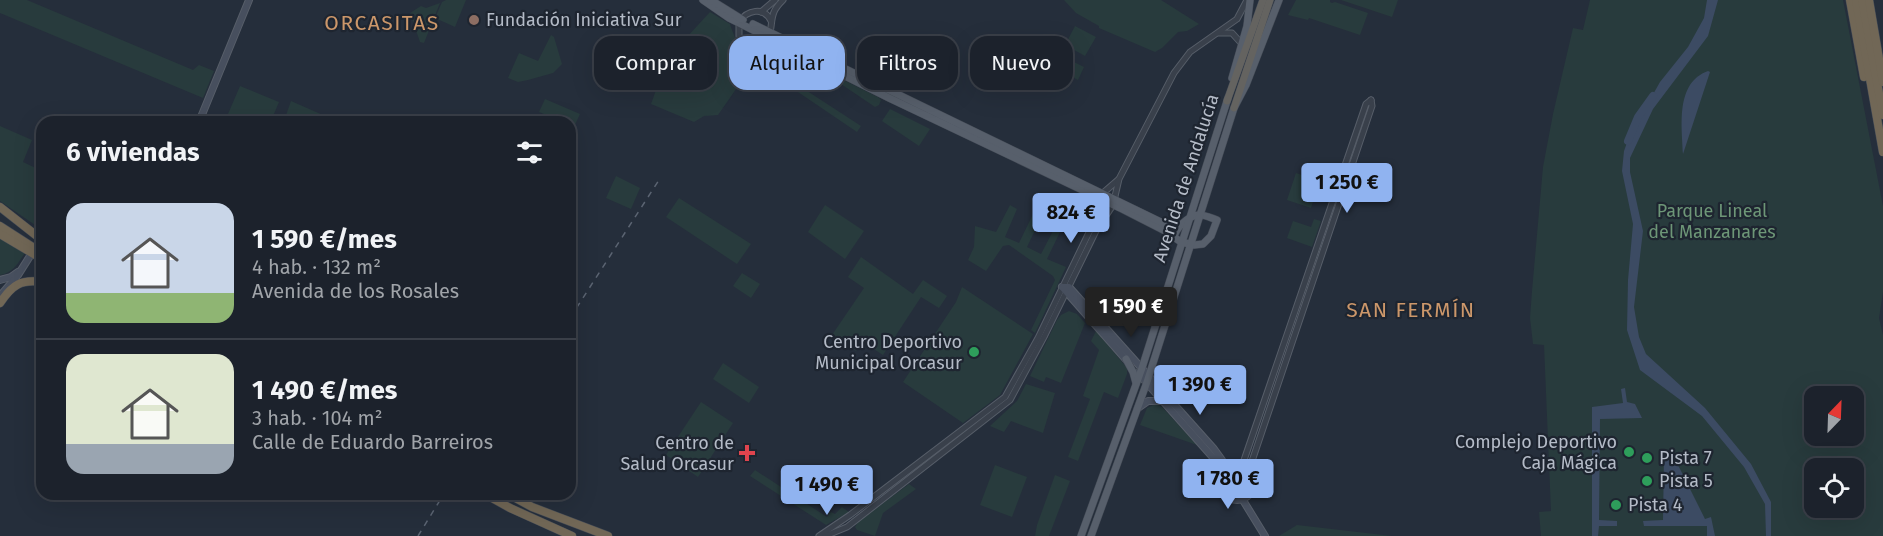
<!DOCTYPE html>
<html lang="es">
<meta charset="utf-8">
<style>
body{margin:0;font-family:"Fira Sans",sans-serif;background:#252a34;color:#f1f3f6;height:100vh;display:flex;flex-direction:column;font-size:22px;white-space:nowrap}
*{box-sizing:border-box;margin:0}
p{font-size:20px;color:#a0a4a9}
.icon{flex:none;width:33px;height:33px;fill:none;stroke:currentColor;stroke-width:2;stroke-linecap:round;stroke-linejoin:round}
.map{position:relative;flex:1;overflow:hidden}
.side{position:absolute;left:36px;top:116px;width:540px;height:384px;display:flex;flex-direction:column;background:#1c222c;border-radius:18px;box-shadow:0 6px 24px #0002,0 0 0 2px #3a3f48}
.side>*{flex:none}
.hud{position:absolute;left:594px;top:36px;width:570px;height:54px;display:flex;gap:12px}
.needle{width:39px;rotate:23deg}
.controls{position:absolute;left:1804px;top:386px;display:grid;gap:12px}
.controls a{display:grid;place-items:center;width:60px;height:60px;border-radius:12px;background:#1c222c;box-shadow:0 6px 24px #0002,0 0 0 2px #3a3f48;font-size:30px}
.price{position:absolute;translate:-50% -51px;padding:0 14px;border-radius:6px;background:#90b3f0;color:#111;font-size:20px;line-height:39px;filter:drop-shadow(0 2px 3px #0008)}
.price::after{content:'';position:absolute;left:50%;top:36px;width:18px;height:14px;margin-left:-9px;background:inherit;clip-path:polygon(0 0,100% 0,50% 100%)}
.price.active{background:#222;color:#fff}
ul{padding:0;list-style:none}
li{display:flex;align-items:center;gap:18px;height:150px;padding:0 30px}
li+li{border-top:2px solid #3a3f48}
li span{display:grid;place-items:center;flex:none;width:168px;height:120px;border-radius:18px;color:#555}
li>.icon{margin-inline-start:auto}
span .icon{width:72px;height:72px;fill:#fffc;stroke-width:1}
li b{font-size:26px}
h2{display:flex;justify-content:space-between;align-items:center;height:72px;padding:0 30px;font-size:26px}
.pill{padding:0 21px;border-radius:18px;background:#1c222c;box-shadow:0 6px 24px #0002,0 0 0 2px #3a3f48;font-size:21px;line-height:54px}
.pill.active{background:#90b3f0;color:#111}
.map>svg:first-child{display:block}
.green{fill:#283b3d;fill-rule:evenodd}
.water{fill:#3c4b63}
.lines{fill:none;stroke-linecap:round;stroke-linejoin:round}
.river{stroke:#3c4b63;stroke-width:8}
.tertiary-casing{stroke:#575e69;stroke-width:7}
.secondary-casing{stroke:#575e69;stroke-width:8}
.primary-casing{stroke:#424954;stroke-width:8}
.trunk-casing{stroke:#444b56;stroke-width:8}
.motorway-casing{stroke:#444b56;stroke-width:9}
.tertiary{stroke:#39404b;stroke-width:5}
.secondary{stroke:#474f5e;stroke-width:6}
.primary{stroke:#575f6b;stroke-width:7}
.trunk{stroke:#646360;stroke-width:7}
.motorway{stroke:#716756;stroke-width:8}
.rail{stroke:#5b6472;stroke-width:1.5;stroke-dasharray:6 6;stroke-linecap:butt}
.education-dot{fill:#8d6e63;stroke:#1e2530;stroke-width:2}
.leisure-dot{fill:#2e9e5b;stroke:#1e2530;stroke-width:2}
.health-dot{fill:#e0444e;stroke:#1e2530;stroke-width:2}
.labels{text-anchor:middle;dominant-baseline:central;stroke-width:4.5;stroke-linejoin:round;paint-order:stroke}
.poi-label{font-size:18px;fill:#b4bbc7;stroke:#1e2530;text-anchor:start}
.street-label{font-size:18px;fill:#b4bbc7;stroke:#1e2530}
.park-label{font-size:18px;fill:#6d9677;stroke:#1e2530}
.quarter-label{font-size:21px;letter-spacing:1.5px;fill:#cc976a;stroke:#1e2530}
</style>
<div class="map">
<svg width="1883" height="536" viewBox="0 0 1883 536">
<rect width="100%" height="100%" fill="#252e3b"/>
<g class="green">
<path d="M0 0H27L193 70 199 65 214 71 203 98 0 13Z"/>
<path d="M446 0H466L455 27 435 18 442 2Z"/>
<path d="M1064 0H1161L1199 24 1187 31 1178 32 1162 48 1155 52 1099 28V26L1076 13Z"/>
<path d="M1296 0H1330V2L1332 3 1335 2 1368 13 1360 35 1309 18 1308 20 1288 15Z"/>
<path d="M1341 0H1398L1392 17Z"/>
<path d="M1590 0H1843L1883 206V292L1879 318 1883 335V536H1541L1539 512 1551 511 1544 345 1533 344 1530 318 1532 291 1543 167 1553 114 1573 28 1583 30ZM1815 396H1854V435H1815ZM1815 468H1854V507H1815Z"/>
<path d="M440 3 424 43 420 42 410 13 421 6 426 8Z"/>
<path d="M710 12 730 24C738 49 745 59 773 46L810 63 802 67 799 66 788 83 761 68 750 69 718 115 704 116 694 122 651 104 660 79 680 88 693 61 675 50Z"/>
<path d="M1075 26 1096 37 1085 56 1065 45Z"/>
<path d="M551 35 554 37 562 64 553 73 528 80 518 82 508 78 519 53 538 61Z"/>
<path d="M1060 55 1084 67 1078 80 1054 67Z"/>
<path d="M813 65 878 97 881 100 879 105 875 107Z"/>
<path d="M240 86 279 102 271 121H225Z"/>
<path d="M801 87 861 126 857 132 798 92Z"/>
<path d="M545 99 580 114 574 127 570 125V122L561 121 539 112Z"/>
<path d="M291 101 332 119 337 121H284Z"/>
<path d="M890 109 930 129 919 146 882 121Z"/>
<path d="M0 126 32 140 23 162 42 171V218L38 227 0 201Z"/>
<path d="M1296 173 1320 181 1311 208 1287 200Z"/>
<path d="M616 176 640 188 631 209 606 198Z"/>
<path d="M679 198 751 244 737 264 666 217Z"/>
<path d="M825 205 864 231 845 259 808 232Z"/>
<path d="M1010 205 1017 209 1005 237 1019 243 1033 214 1041 218 1027 247 1041 254 1056 225 1062 228 1047 259 1066 267 1035 333 1031 330 1055 280 1053 276 1009 245 1003 246 986 271 968 260 974 247 975 226 996 232Z"/>
<path d="M1314 219 1321 221 1312 247 1287 238 1293 221 1311 227Z"/>
<path d="M0 238 25 253C18 263 13 273 0 275Z"/>
<path d="M861 257 913 294 923 280 947 296 939 308 921 297 883 355 863 342 856 351 832 335 864 288 848 277Z"/>
<path d="M742 273 760 284 751 298 733 286Z"/>
<path d="M962 287 1033 334 1000 395 963 423 903 382 956 302Z"/>
<path d="M1069 311 1077 314 1085 323 1061 383 1046 377 1044 382 1030 376 1057 320 1061 315Z"/>
<path d="M1096 331 1127 368V374L1118 398 1104 392 1078 461 1068 457 1090 399 1083 396 1099 350 1091 341Z"/>
<path d="M723 363 759 387 749 403 713 379Z"/>
<path d="M1026 384 1055 393 1043 433 1011 421 1004 432 990 426 1017 401Z"/>
<path d="M701 402 733 423 698 477 666 455Z"/>
<path d="M1156 404 1162 407 1197 445 1140 425 1147 408Z"/>
<path d="M995 465 1027 477 1012 517 980 505Z"/>
<path d="M755 470 827 517 831 512 835 514 842 507 849 512 826 525 750 476Z"/>
<path d="M1055 475 1070 481 1049 536H1035L1037 525Z"/>
<path d="M909 484 916 489 883 513 875 536 857 530 855 527 858 522Z"/>
<path d="M1297 525 1392 536H1279Z"/>
</g>
<g class="water">
<path d="M1707 0H1718L1708 36 1653 109 1630 158V172L1643 231 1634 307 1639 337 1646 354 1705 408 1751 464 1771 502V536H1766L1765 504 1744 467 1702 416 1640 370 1627 330 1628 280 1633 224 1622 171 1624 151 1629 137 1660 82 1688 47 1704 18Z"/>
<path d="M1708 71 1710 72 1683 154C1682 126 1675 83 1708 71Z"/>
<path d="M1625 388 1627 402 1635 404 1642 418 1600 419 1599 520 1617 521V526H1599L1598 536H1592V407L1623 403 1621 389Z"/>
<path d="M1664 457 1677 463 1705 519 1711 517 1715 536H1707V526H1644L1643 521 1663 520Z"/>
</g>
<g class="lines">
<path class="river" d="M1628 141 1638 117 1653 96"/>
<g class="tertiary-casing">
<g id="tertiary">
<path d="M761 12 775 0"/>
<path d="M771 21C764 6 747 10 739 22V36C749 49 763 47 770 32 772 25 771 19 774 12 776 7 779 4 783 0"/>
<path d="M1219 33H1232L1241 43"/>
<path d="M1242 466 1366 104 1371 100"/>
<path d="M1249 470 1372 106 1371 100"/>
<path d="M819 536 850 515 1005 397 1038 338 1095 220 1103 193 1118 180"/>
<path d="M825 536 847 527 1010 400 1045 335 1096 231 1113 205 1119 179 1174 73 1190 52 1237 19 1247 0"/>
</g>
</g>
<g class="secondary-casing">
<g id="secondary">
<path d="M199 122 249 0"/>
<path d="M0 280 11 277 18 272"/>
<path d="M1062 287 1129 363"/>
<path d="M1062 287H1069L1214 449 1222 460 1224 468"/>
<path d="M0 296 18 275 30 256"/>
<path d="M1138 373 1225 471 1265 536"/>
<path d="M1138 408 1148 401H1164"/>
<circle cx="1237" cy="483" r="17"/>
</g>
</g>
<g class="primary-casing">
<g id="primary">
<path d="M703 0 729 18 889 98 1120 208 1165 231 1181 242 1194 245 1203 244 1211 236 1217 220C1211 218 1203 214 1198 215 1188 216 1176 228 1174 237"/>
<path d="M711 0 743 20"/>
<path d="M753 24 1167 225 1178 228"/>
<path d="M1232 78 1247 26 1250 0"/>
<path d="M1126 359 1133 372 1136 383"/>
<path d="M1081 536 1142 368 1228 98"/>
<path d="M1091 536 1147 382 1234 108 1246 85 1279 0"/>
</g>
</g>
<g class="trunk-casing">
<g id="trunk">
<path d="M1227 101 1263 0"/>
<path d="M1234 108 1270 0"/>
</g>
</g>
<g class="motorway-casing">
<g id="motorway">
<path d="M1850 0 1864 77"/>
<path d="M1856 0 1883 152"/>
<path d="M1862 0 1883 115"/>
<path d="M1869 0 1883 82"/>
<path d="M0 207 42 240"/>
<path d="M0 226 42 253"/>
<path d="M0 234 42 259"/>
<path d="M0 303C12 285 21 279 42 282"/>
<path d="M485 494 510 508 572 536"/>
<path d="M508 494 532 507 608 536"/>
</g>
</g>
<use href="#tertiary" class="tertiary"/>
<use href="#secondary" class="secondary"/>
<use href="#primary" class="primary"/>
<use href="#trunk" class="trunk"/>
<use href="#motorway" class="motorway"/>
<g class="rail">
<path d="M570 318 659 180"/>
<path d="M418 536 442 497"/>
</g>
</g>
<circle class="education-dot" cx="474" cy="20" r="6"/>
<g class="leisure-dot">
<circle cx="974" cy="352" r="6"/>
<circle cx="1629" cy="452" r="6"/>
<circle cx="1647" cy="458" r="6"/>
<circle cx="1647" cy="481" r="6"/>
<circle cx="1616" cy="505" r="6"/>
</g>
<path class="health-dot" d="M744 444h6v6h6v6h-6v6h-6v-6h-6v-6h6z"/>
<g class="labels">
<g class="poi-label">
<text x="486" y="20">Fundación Iniciativa Sur</text>
<text x="962" y="342" text-anchor="end">Centro Deportivo<tspan x="962" dy="21">Municipal Orcasur</tspan></text>
<text x="1617" y="442" text-anchor="end">Complejo Deportivo<tspan x="1617" dy="21">Caja Mágica</tspan></text>
<text x="734" y="443" text-anchor="end">Centro de<tspan x="734" dy="21">Salud Orcasur</tspan></text>
<text x="1659" y="458">Pista 7</text>
<text x="1659" y="481">Pista 5</text>
<text x="1628" y="505">Pista 4</text>
</g>
<g class="street-label">
<text transform="translate(1186 178) rotate(-72)">Avenida de Andalucía</text>
</g>
<g class="park-label">
<text x="1712" y="211">Parque Lineal<tspan x="1712" dy="21">del Manzanares</tspan></text>
</g>
<g class="quarter-label">
<text x="382" y="23">ORCASITAS</text>
<text x="1411" y="310">SAN FERMÍN</text>
</g>
</g>
</svg>
<div class="controls">
<a><svg class="needle" viewBox="-14 -14 28 28"><path d="M0-13l5 13h-10z" fill="#e53935"/><path d="M0 13l5-13h-10z" fill="#a0a4a9"/></svg></a>
<a><svg class="icon" aria-label="locate" viewBox="0 0 24 24"><circle cx="12" cy="12" r="6"/><path d="M12 2v4M12 18v4M2 12h4M18 12h4"/></svg></a>
</div>
<b class="price" style="left:1347px;top:214px">1 250 €</b>
<b class="price" style="left:1071px;top:244px">824 €</b>
<b class="price active" style="left:1131px;top:338px">1 590 €</b>
<b class="price" style="left:1200px;top:416px">1 390 €</b>
<b class="price" style="left:1228px;top:510px">1 780 €</b>
<b class="price" style="left:827px;top:516px">1 490 €</b>
<div class="hud">
<a class="pill">Comprar</a>
<a class="pill active">Alquilar</a>
<a class="pill">Filtros</a>
<a class="pill">Nuevo</a>
</div>
<section class="side">
<h2>6 viviendas<svg class="icon" aria-label="filters" viewBox="0 0 24 24"><path d="M4 7h16M4 17h16"/><circle cx="9" cy="7" r="2"/><circle cx="15" cy="17" r="2"/></svg></h2>
<ul>
<li><span style="background:linear-gradient(#c9d6e8 75%,#8fb573 0)"><svg class="icon" aria-label="home" viewBox="0 0 24 24"><path d="M3 11l9-7 9 7M6 9v11h12V9"/></svg></span><div><b>1 590 €/mes</b><p>4 hab. · 132 m²</p><p>Avenida de los Rosales</p></div></li>
<li><span style="background:linear-gradient(#dfe7d0 75%,#9aa5b1 0)"><svg class="icon" aria-label="home" viewBox="0 0 24 24"><path d="M3 11l9-7 9 7M6 9v11h12V9"/></svg></span><div><b>1 490 €/mes</b><p>3 hab. · 104 m²</p><p>Calle de Eduardo Barreiros</p></div></li>
</ul>
</section>
</div>
